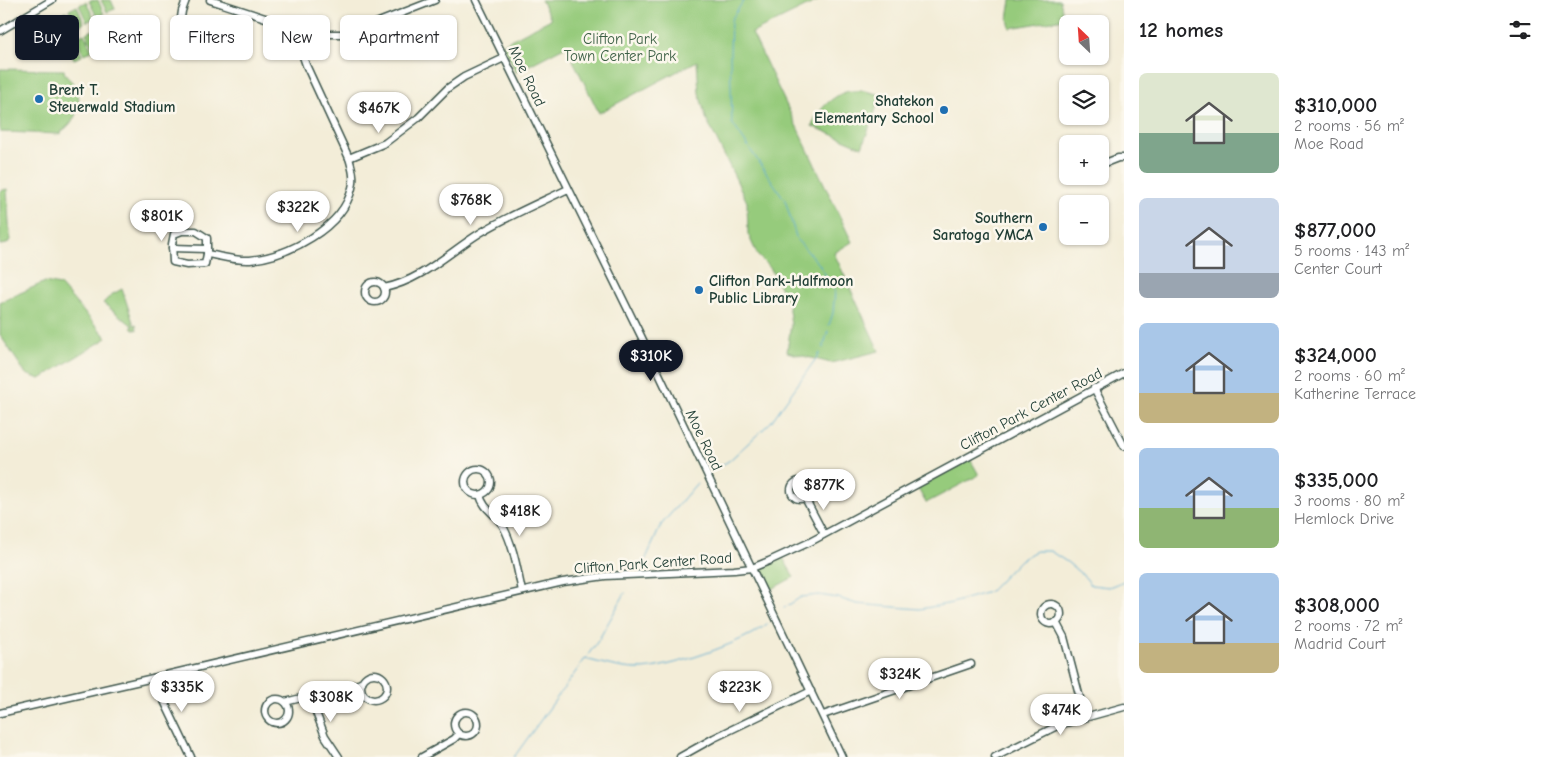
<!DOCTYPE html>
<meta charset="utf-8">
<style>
body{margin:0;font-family:"Comic Neue",sans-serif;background:#f2f2f2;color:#202124;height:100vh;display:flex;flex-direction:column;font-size:19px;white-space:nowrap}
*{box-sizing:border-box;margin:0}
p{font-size:16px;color:#757577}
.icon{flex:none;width:28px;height:28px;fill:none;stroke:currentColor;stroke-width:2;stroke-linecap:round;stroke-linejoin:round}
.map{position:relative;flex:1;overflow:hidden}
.side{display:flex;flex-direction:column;background:#fff;width:425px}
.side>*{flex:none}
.guide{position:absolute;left:15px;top:15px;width:475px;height:45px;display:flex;gap:10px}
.needle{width:32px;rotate:335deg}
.fabs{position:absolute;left:1059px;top:15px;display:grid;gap:10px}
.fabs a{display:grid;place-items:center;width:50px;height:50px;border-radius:8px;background:#fff;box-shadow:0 1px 4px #0004;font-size:25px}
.price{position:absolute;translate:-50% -42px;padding:0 11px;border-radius:18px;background:#fff;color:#222;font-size:16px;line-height:32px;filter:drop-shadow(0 1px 2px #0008)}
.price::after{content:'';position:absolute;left:50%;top:30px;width:15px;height:11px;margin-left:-8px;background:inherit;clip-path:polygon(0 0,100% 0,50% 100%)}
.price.active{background:#111827;color:#fff}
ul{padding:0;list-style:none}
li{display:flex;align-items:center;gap:15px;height:125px;padding:0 15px}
li span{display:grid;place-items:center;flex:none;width:140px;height:100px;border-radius:8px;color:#555}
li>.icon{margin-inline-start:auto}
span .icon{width:60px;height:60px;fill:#fffc;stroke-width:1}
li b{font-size:21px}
h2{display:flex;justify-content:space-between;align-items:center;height:60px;padding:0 15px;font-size:21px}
.chip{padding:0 18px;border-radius:8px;background:#fff;box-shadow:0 1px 4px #0004;font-size:18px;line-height:45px}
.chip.active{background:#111827;color:#fff}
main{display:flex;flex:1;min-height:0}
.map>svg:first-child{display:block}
.green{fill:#96cb7c;stroke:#5a8458}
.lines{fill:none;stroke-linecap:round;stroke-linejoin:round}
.stream{stroke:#55a9d1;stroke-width:1}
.minor-casing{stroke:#3f574d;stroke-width:9}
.minor{stroke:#fff;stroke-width:6}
.poi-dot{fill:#1f6fb2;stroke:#fbf7ec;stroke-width:2}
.labels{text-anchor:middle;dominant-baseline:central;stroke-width:5;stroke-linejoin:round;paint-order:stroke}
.park-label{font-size:15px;fill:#3d6046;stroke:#fbf7ec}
.street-label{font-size:15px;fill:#1f3d34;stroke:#fbf7ec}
.poi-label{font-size:15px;font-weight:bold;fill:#1f3d34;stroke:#fbf7ec;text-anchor:start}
</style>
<main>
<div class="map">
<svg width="1124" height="757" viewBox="0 0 1124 757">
<rect width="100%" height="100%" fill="#fbf7ec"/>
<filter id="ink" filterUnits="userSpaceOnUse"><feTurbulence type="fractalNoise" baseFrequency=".02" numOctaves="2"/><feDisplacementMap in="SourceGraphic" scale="10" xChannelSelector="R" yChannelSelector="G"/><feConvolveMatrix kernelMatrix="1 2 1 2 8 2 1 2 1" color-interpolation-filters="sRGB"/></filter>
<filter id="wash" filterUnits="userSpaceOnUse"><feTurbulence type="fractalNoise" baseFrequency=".0096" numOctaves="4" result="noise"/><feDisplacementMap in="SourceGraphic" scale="20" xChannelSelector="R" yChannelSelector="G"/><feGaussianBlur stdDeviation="1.12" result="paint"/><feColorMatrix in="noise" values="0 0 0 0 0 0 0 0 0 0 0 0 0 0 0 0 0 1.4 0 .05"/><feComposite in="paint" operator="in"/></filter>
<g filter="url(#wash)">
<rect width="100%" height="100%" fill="#f3edd8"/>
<g class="green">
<path d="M98 0 104 14 97 17 89 1Z"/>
<path d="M101 0H111L115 9 107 12Z"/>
<path d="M541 0H819L752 33 852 242 834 253 879 351 831 363 787 352 791 324 788 303 771 269 758 256 748 234 747 202 706 118 699 93 697 61 599 113 566 46 516 72 503 44 551 19Z"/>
<path d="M1011 0H1060L1064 19 1010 28 1008 19Z"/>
<path d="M86 2 94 18 87 22 79 5Z"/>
<path d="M77 6 84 23 77 27 69 10Z"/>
<path d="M66 11 74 28 66 31 59 15Z"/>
<path d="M56 16 64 33 56 36 48 20Z"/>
<path d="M46 21 54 38 46 41 38 25Z"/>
<path d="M94 30 102 46 94 50 86 33Z"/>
<path d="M84 34 92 51 84 54 76 38Z"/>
<path d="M74 39 82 56 74 59 66 43Z"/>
<path d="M0 69 64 70C65 77 69 78 73 83 85 99 77 121 62 131L61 134 0 132Z"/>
<path d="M865 91 881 95 862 147 812 126C816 113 828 100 841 94 847 90 858 91 865 91Z"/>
<path d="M7 189 10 240 7 244 0 245V191Z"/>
<path d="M45 282 60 285 107 338 40 379 26 374 0 335V302Z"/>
<path d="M122 289 134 325 136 324 137 330 131 328 133 326 103 303 111 295Z"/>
<path d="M970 459 979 475 926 503 917 487Z"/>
<path d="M783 558 794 577 768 591 757 570Z"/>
</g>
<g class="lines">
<g class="stream">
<path d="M744 0 731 20 730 56 732 123 785 200 797 240 819 264 835 291 833 313 829 325"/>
<path d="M823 348 828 331"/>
<path d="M715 470 730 460 771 422 820 353"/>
<path d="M644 563 661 525 697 483"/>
<path d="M784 608 801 597 819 595 838 598 857 604 920 609 952 603 989 592 1020 560 1036 551H1050L1067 562 1085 577 1091 585 1109 587 1124 581"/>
<path d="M585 659C602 663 620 669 638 669 665 670 746 642 767 624"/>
<path d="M514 757 598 641 625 593"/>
</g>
</g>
</g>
<g filter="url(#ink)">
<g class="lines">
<g class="minor-casing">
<g id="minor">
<path d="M210 0 302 30 322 34H344L353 32 435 0"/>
<path d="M476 0 641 336 842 757"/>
<path d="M302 30 300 48 306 65 349 158 385 143 418 118 448 88 464 77 504 58"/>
<path d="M0 31 52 0"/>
<path d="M179 31 182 11 186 0"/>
<path d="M1100 165 1118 158H1124"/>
<path d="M182 231H196L207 238V254L205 264 187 265 173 262 172 244 174 234Z"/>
<path d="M172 248 207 249"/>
<path d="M207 254C220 256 236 261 250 260 288 256 343 228 352 188 355 178 352 168 349 158"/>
<circle cx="375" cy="292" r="10"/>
<path d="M384 288C422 280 448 253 480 233 508 216 539 203 568 189"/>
<path d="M1094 388 1124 446"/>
<circle cx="478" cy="482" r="13"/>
<circle cx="800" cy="490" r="9"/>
<path d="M480 495C483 509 496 514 503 526 514 547 517 569 522 591"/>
<path d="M805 498 824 534"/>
<circle cx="1051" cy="614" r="10"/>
<path d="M1056 622 1064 637 1085 717"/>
<circle cx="374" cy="687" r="13"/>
<path d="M153 678 191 757"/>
<path d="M310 697 325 736 339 757"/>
<circle cx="277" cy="711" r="12"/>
<path d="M285 702 362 683"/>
<circle cx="466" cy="724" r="12"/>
<path d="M0 713 153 678 563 582 605 576 734 570 752 568 769 561 810 542 1124 373"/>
<path d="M823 715 971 664"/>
<path d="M422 757 454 739 459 734"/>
<path d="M680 757 714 738 811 691"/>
<path d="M995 757 1059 725 1124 707"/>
</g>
</g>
<use href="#minor" class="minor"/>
</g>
</g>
<g class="poi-dot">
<circle cx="39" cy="99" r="5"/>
<circle cx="944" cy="110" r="5"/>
<circle cx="1043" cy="227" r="5"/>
<circle cx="699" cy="290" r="5"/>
</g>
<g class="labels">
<g class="park-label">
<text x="620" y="39">Clifton Park<tspan x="620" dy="17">Town Center Park</tspan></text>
</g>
<g class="street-label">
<text transform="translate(527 76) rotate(64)">Moe Road</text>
<text transform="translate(1031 409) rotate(-28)">Clifton Park Center Road</text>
<text transform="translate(704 440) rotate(64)">Moe Road</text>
<text transform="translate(653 563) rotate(-4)">Clifton Park Center Road</text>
</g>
<g class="poi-label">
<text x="49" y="90">Brent T.<tspan x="49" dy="17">Steuerwald Stadium</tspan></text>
<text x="934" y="101" text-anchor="end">Shatekon<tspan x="934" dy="17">Elementary School</tspan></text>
<text x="1033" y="218" text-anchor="end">Southern<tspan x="1033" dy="17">Saratoga YMCA</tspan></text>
<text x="709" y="281">Clifton Park-Halfmoon<tspan x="709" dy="17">Public Library</tspan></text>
</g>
</g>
</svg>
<div class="fabs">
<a><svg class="needle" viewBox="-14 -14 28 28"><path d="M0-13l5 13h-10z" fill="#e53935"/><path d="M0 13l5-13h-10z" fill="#757577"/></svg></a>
<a><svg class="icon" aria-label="layers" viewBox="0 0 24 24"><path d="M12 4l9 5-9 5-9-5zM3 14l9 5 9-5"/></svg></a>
<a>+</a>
<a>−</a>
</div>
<b class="price" style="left:379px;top:134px">$467K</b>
<b class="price" style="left:471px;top:226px">$768K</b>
<b class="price" style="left:298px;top:233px">$322K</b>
<b class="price" style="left:162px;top:242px">$801K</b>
<b class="price active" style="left:651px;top:382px">$310K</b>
<b class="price" style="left:824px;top:511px">$877K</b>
<b class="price" style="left:520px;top:537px">$418K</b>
<b class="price" style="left:900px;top:700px">$324K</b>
<b class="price" style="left:182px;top:713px">$335K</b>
<b class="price" style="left:740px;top:713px">$223K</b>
<b class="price" style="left:331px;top:723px">$308K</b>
<b class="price" style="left:1061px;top:736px">$474K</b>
<div class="guide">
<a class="chip active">Buy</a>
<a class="chip">Rent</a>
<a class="chip">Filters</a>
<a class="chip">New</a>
<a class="chip">Apartment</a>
</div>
</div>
<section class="side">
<h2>12 homes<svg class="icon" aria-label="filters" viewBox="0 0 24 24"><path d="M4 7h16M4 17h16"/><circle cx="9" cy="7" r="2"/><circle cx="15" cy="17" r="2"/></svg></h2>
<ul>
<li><span style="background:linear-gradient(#dfe7d0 60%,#7fa58c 0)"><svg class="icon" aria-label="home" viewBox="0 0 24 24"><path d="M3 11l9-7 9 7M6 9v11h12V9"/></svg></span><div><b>$310,000</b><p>2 rooms · 56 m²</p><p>Moe Road</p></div></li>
<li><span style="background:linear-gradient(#c9d6e8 75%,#9aa5b1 0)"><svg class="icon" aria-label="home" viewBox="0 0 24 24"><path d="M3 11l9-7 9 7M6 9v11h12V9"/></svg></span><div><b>$877,000</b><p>5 rooms · 143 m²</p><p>Center Court</p></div></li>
<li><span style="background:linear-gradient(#a9c7e8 70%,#c2b280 0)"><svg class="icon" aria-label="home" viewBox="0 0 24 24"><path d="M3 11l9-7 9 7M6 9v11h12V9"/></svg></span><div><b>$324,000</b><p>2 rooms · 60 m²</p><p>Katherine Terrace</p></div></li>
<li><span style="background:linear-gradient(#a9c7e8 60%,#8fb573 0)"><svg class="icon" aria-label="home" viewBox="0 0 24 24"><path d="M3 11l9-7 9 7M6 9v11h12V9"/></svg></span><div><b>$335,000</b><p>3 rooms · 80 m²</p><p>Hemlock Drive</p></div></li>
<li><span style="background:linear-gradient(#a9c7e8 70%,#c2b280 0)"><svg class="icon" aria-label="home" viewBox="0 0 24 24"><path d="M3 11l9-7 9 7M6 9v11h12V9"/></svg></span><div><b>$308,000</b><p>2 rooms · 72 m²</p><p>Madrid Court</p></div></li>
</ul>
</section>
</main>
